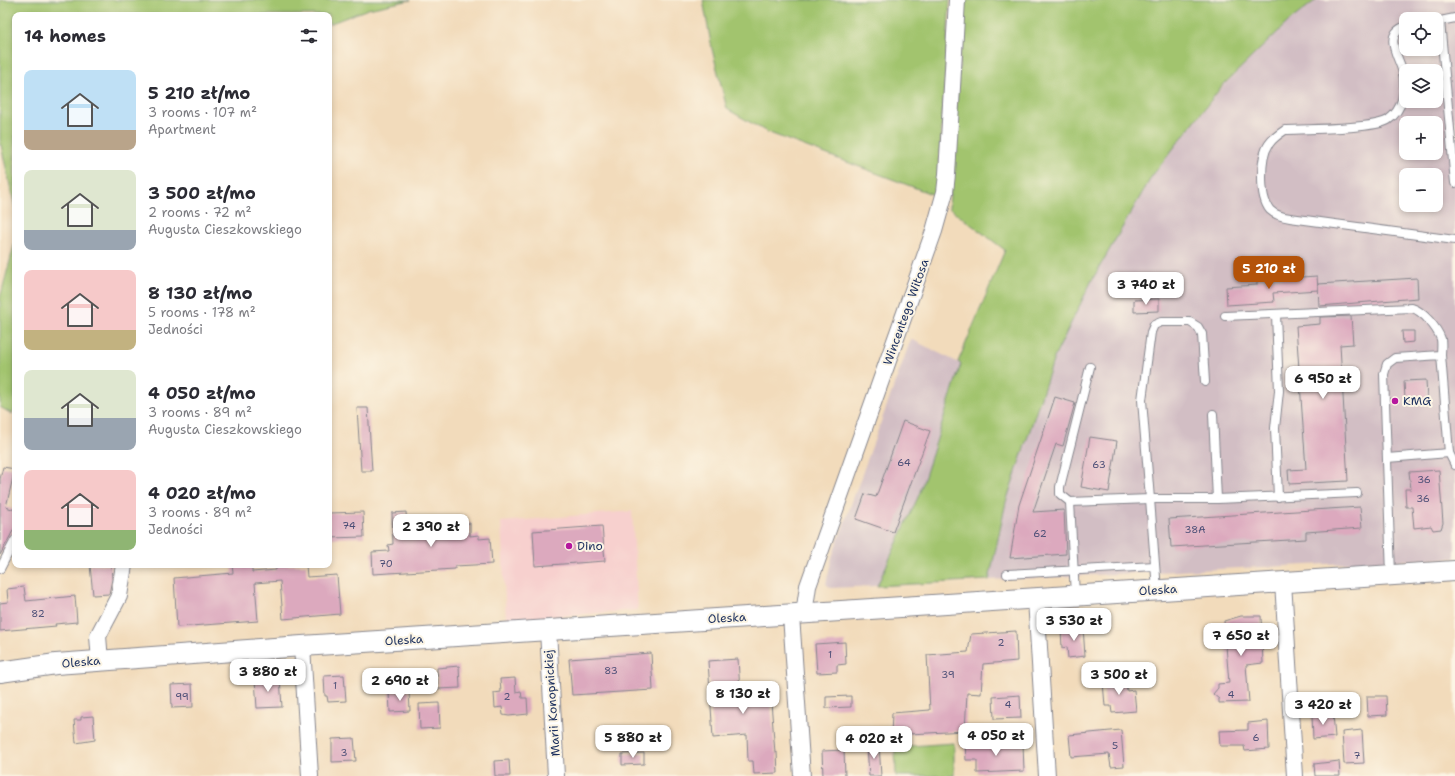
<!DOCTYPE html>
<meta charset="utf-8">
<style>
body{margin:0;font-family:"Shantell Sans",sans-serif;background:#f7f7f7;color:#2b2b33;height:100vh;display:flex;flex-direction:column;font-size:15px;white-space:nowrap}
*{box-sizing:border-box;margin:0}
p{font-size:13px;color:#7c7c81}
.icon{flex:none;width:22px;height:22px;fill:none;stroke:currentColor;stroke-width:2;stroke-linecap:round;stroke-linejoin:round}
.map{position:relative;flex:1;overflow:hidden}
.panel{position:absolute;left:12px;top:12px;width:320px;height:556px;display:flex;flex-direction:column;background:#fff;border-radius:8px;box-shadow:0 2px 6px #0003}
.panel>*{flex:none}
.buttons{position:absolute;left:1399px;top:12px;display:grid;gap:8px}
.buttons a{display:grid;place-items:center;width:44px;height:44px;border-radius:8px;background:#fff;box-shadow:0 2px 6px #0003;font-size:20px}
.price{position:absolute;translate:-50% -34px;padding:0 9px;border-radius:8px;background:#fff;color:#222;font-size:13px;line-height:26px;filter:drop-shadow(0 1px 2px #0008)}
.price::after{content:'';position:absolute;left:50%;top:24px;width:12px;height:9px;margin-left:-6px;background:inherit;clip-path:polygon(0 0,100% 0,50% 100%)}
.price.current{background:#b45309;color:#fff}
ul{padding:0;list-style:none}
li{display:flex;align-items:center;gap:12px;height:100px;padding:0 12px}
li span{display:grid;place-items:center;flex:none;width:112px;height:80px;border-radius:8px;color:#555}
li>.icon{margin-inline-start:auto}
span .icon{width:48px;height:48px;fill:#fffc;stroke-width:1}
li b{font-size:17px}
h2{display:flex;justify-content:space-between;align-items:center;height:48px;padding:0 12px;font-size:17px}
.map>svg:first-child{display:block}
.built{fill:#f7d0ce}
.industrial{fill:#d2bec4;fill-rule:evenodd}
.green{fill:#a2c46e;stroke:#5e7a66}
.building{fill:#dca9be}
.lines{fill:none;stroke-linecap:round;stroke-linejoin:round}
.service-casing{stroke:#86858c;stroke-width:10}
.minor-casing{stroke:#86858c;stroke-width:18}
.tertiary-casing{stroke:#86858c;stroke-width:22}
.service{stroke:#fff;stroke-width:8}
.minor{stroke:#fff;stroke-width:16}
.tertiary{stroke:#fff;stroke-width:20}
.poi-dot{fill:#b5179e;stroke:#fcf5e5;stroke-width:1.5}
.labels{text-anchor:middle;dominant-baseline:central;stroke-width:4;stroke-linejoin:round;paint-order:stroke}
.number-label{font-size:10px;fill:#4b4e76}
.street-label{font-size:12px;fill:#1b2f5e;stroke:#fcf5e5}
.poi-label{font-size:12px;fill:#1b2f5e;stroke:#fcf5e5;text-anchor:start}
</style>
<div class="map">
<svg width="1455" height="776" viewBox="0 0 1455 776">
<rect width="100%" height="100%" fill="#fcf5e5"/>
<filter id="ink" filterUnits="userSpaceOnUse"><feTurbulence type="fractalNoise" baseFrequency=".025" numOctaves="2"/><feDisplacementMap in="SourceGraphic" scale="8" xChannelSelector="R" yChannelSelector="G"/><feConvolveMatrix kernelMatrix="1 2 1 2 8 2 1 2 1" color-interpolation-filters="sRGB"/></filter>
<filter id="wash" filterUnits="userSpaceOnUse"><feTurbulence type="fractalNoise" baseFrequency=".012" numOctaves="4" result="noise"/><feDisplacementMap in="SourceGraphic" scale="16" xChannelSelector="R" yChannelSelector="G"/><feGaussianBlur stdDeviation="0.9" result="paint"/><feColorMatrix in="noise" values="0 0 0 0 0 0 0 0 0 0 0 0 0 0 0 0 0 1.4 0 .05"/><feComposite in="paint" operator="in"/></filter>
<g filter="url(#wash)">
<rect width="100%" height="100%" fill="#f2dbbb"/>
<path class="built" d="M632 511 638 610 506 620 501 522Z"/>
<g class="industrial">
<path d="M1317 0H1455V558L989 580 1006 502 1054 358 1092 280 1152 176 1223 86 1288 22ZM1406 19H1436V49H1406ZM1406 71H1436V101H1406ZM1406 123H1436V153H1406ZM1406 175H1436V205H1406Z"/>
<path d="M911 339 961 364 919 495 877 586 831 588 826 584 832 557Z"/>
</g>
<g class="green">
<path d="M0 0H411L368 9 329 24V15H15V208L0 141Z"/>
<path d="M703 0H950L937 196 767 132 727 109 712 49Z"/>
<path d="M964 0H1316L1288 22 1222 86 1152 176 1092 280 1054 358 1006 502 989 580 877 586 919 495 961 364 958 362 1005 250 949 208Z"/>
<path d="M15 242V409L12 414 0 407V298Z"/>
<path d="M954 743V776H896L895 747Z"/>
</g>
<g id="blocks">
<g class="building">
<path d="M1317 276 1318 290 1273 293 1274 302 1227 305 1226 287 1257 285V280Z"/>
<path d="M1417 278 1418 298 1319 306 1318 284Z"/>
<path d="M1159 299V311L1134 312V300Z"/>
<path d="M1351 316 1353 344 1340 345 1348 481 1289 484 1288 470 1306 469 1296 326 1320 324V317Z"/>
<path d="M1402 331H1414V342L1403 343Z"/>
<path d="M1426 380 1427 399 1405 400 1404 381Z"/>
<path d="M1055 397 1075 403 1063 446 1056 444 1033 512 1064 510 1066 554 1010 558 1019 505Z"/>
<path d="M357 408H368L372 471H361Z"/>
<path d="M903 421 930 431 893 532 856 519 865 494 876 497Z"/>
<path d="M1090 437 1117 441 1109 492 1081 487Z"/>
<path d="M3 467 15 469 6 507 15 510V527L0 555V479Z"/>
<path d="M1439 470 1443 523 1441 529 1433 530 1431 526 1414 528 1412 507H1406L1405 489H1411L1409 472Z"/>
<path d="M1360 507 1362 528 1306 532V539L1171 547 1169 519Z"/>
<path d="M363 512 364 537 329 538V513Z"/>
<path d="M406 512 407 528 470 523V536L479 535V539L490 538 492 564 455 566V569L373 574 372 552 389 551 388 545 393 544 392 513Z"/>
<path d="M602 526 605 561 535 566 533 531Z"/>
<path d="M90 565H111L112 579 109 594 93 595Z"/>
<path d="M232 565H252V572L276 570V565H306L307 577 337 575 340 614 283 619 280 581 255 583 258 621 177 627 174 578 233 573Z"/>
<path d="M24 587 26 601 75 596 77 622 55 624 56 626 0 631V603L8 602 7 589Z"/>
<path d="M1241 616H1261L1263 663 1246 665 1249 702 1219 703V699L1213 694 1218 688V684L1229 683 1224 621Z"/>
<path d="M1083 627 1085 656 1068 658 1067 647 1062 648 1061 629Z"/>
<path d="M1016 631 1017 661 983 664 981 694 967 693 965 731 891 735 892 713 930 710 927 655 968 652 971 634Z"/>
<path d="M845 642 846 664 837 665V672L817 673 815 644Z"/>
<path d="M651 653 653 690 572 695 569 659Z"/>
<path d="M738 659 740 691 770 689 775 753 777 752 778 773 754 774 753 761H748L747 735 713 738 708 661Z"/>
<path d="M459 666 460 688 438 689 437 668Z"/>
<path d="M344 675 346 701 328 702 327 696H325L324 676Z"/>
<path d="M1125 676 1127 691 1134 690 1136 711 1112 713 1111 706H1105L1103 682 1110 681V677Z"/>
<path d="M280 678 282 707 257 708 255 679Z"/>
<path d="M515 678 516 692 521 691 522 698H527L528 714 509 716 503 715 502 707 495 708 494 693 501 692 500 679Z"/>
<path d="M192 684 193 707 172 708 171 685Z"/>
<path d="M409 691 410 711 390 712 389 692Z"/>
<path d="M1020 695 1021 718 994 719 993 697Z"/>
<path d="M851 696V707L826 708V697Z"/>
<path d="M1367 696H1386L1387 715 1368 716Z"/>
<path d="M439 703 440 728 420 729 419 704Z"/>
<path d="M1333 714 1335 737 1313 739 1312 715Z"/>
<path d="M93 716 95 740 76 743 74 720H81V717Z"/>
<path d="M1268 721 1269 749 1245 751 1244 746H1220L1219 731 1248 730V723Z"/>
<path d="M1121 730 1124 766 1111 767 1109 754 1071 757 1069 735Z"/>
<path d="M1362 730 1364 763 1344 764 1342 732Z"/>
<path d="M354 738 356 761 332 762V739Z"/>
<path d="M978 740V746L1023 744 1024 771 977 773V760H966L965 741Z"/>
<path d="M879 744 881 776H869L867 745Z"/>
<path d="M844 750 845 776H823L822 751Z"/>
<path d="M644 753V764L622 765V754Z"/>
<path d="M509 760 510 776H495L494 761Z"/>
<path d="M1339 761 1340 776H1315L1314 764Z"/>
</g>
</g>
</g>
<g filter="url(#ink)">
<use href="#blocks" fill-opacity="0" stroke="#86858c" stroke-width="1"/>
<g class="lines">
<g class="service-casing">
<g id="service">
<path d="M1455 18 1440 21 1455 183"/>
<path d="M1406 26C1381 35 1400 58 1403 73 1406 90 1403 110 1388 120 1374 129 1306 129 1285 130 1279 134 1273 138 1269 144 1260 157 1259 197 1270 210 1275 215 1283 217 1290 218L1455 240"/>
<path d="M1276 314 1279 391 1275 428 1278 497"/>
<path d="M1225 316 1412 308C1423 311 1437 328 1441 339 1442 344 1441 351 1441 355"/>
<path d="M1090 367 1060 487V494L1070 502 1150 499 1142 400 1151 332 1154 325 1161 322H1190L1198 327 1202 334 1205 382"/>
<path d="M1213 414 1217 499"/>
<path d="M1387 458 1449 453"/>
<path d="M1070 502 1075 595"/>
<path d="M0 569 15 540"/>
<path d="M1007 574 1155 566"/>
<path d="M1391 575 1384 374 1387 364 1395 358 1441 355 1449 453 1455 465"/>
<path d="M1157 590 1150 499H1217L1357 493"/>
</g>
</g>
<g class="minor-casing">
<g id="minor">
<path d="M1283 582 1295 776"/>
<path d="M1036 599 1047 776"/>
<path d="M804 614 808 586 934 231 945 192 947 174 957 0"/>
<path d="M791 615 802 776"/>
<path d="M548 630 556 776"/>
<path d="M302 646 310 776"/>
<path d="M100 661 98 636 119 596 124 565"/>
</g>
</g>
<g class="tertiary-casing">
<path id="tertiary" d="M0 672 56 664 302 646 1455 571"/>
</g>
<use href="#service" class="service"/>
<use href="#minor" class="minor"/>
<use href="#tertiary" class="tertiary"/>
</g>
</g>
<g class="poi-dot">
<circle cx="1395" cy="401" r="4"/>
<circle cx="569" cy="546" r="4"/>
</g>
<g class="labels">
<g class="number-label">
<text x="904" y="462">64</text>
<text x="1099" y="464">63</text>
<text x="1424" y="479">36</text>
<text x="1423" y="498">36</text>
<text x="349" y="525">74</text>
<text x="1195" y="529">38A</text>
<text x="1040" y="533">62</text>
<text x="386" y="563">70</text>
<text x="38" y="613">82</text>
<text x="1001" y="642">2</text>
<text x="830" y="654">1</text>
<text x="611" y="670">83</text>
<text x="948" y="674">39</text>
<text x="335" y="685">1</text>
<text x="1231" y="694">4</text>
<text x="182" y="696">99</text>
<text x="507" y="696">2</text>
<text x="1008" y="704">4</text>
<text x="1256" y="737">6</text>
<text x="1115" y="745">5</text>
<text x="344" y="752">3</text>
<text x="1357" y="755">7</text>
</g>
<g class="street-label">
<text transform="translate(906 312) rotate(-70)">Wincentego Witosa</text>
<text transform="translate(1158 590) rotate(-4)">Oleska</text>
<text transform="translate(727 618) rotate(-3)">Oleska</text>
<text transform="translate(404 640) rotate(-4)">Oleska</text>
<text transform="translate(81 662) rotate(-5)">Oleska</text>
<text transform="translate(552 703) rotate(-94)">Marii Konopnickiej</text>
</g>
<g class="poi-label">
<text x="1403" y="401">KMG</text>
<text x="577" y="546">Dino</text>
</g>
</g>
</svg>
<div class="buttons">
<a><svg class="icon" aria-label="locate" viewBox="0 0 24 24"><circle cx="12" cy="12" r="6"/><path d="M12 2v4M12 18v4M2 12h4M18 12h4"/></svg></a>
<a><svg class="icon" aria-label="layers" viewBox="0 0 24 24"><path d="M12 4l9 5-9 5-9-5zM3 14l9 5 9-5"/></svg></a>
<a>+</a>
<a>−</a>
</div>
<b class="price current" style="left:1269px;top:290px">5 210 zł</b>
<b class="price" style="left:1146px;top:306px">3 740 zł</b>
<b class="price" style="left:1323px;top:400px">6 950 zł</b>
<b class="price" style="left:431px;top:548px">2 390 zł</b>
<b class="price" style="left:1074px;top:642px">3 530 zł</b>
<b class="price" style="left:1241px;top:657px">7 650 zł</b>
<b class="price" style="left:268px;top:693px">3 880 zł</b>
<b class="price" style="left:1119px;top:696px">3 500 zł</b>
<b class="price" style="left:400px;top:702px">2 690 zł</b>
<b class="price" style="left:743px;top:715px">8 130 zł</b>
<b class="price" style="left:1323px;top:726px">3 420 zł</b>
<b class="price" style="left:996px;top:757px">4 050 zł</b>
<b class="price" style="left:633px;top:759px">5 880 zł</b>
<b class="price" style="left:874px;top:760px">4 020 zł</b>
<section class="panel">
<h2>14 homes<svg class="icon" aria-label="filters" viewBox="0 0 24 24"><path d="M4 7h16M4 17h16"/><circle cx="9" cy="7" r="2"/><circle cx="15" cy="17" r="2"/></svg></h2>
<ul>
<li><span style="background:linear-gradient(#bfe0f5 75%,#b9a48a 0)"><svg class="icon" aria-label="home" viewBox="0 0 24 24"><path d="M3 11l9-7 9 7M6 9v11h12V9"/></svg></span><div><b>5 210 zł/mo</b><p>3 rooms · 107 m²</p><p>Apartment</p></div></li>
<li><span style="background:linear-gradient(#dfe7d0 75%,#9aa5b1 0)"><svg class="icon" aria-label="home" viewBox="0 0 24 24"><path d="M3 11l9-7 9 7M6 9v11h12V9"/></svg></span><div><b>3 500 zł/mo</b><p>2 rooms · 72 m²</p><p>Augusta Cieszkowskiego</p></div></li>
<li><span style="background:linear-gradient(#f6c9c9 75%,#c2b280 0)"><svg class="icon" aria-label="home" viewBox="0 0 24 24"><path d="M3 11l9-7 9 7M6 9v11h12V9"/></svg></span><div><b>8 130 zł/mo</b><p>5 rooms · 178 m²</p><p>Jedności</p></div></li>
<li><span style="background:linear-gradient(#dfe7d0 60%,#9aa5b1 0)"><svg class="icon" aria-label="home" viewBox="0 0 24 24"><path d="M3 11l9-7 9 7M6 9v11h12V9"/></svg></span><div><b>4 050 zł/mo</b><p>3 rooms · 89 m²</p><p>Augusta Cieszkowskiego</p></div></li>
<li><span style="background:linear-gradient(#f6c9c9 75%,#8fb573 0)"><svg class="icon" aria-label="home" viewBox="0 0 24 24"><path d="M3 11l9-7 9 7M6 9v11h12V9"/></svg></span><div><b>4 020 zł/mo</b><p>3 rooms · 89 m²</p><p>Jedności</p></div></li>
</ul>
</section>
</div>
